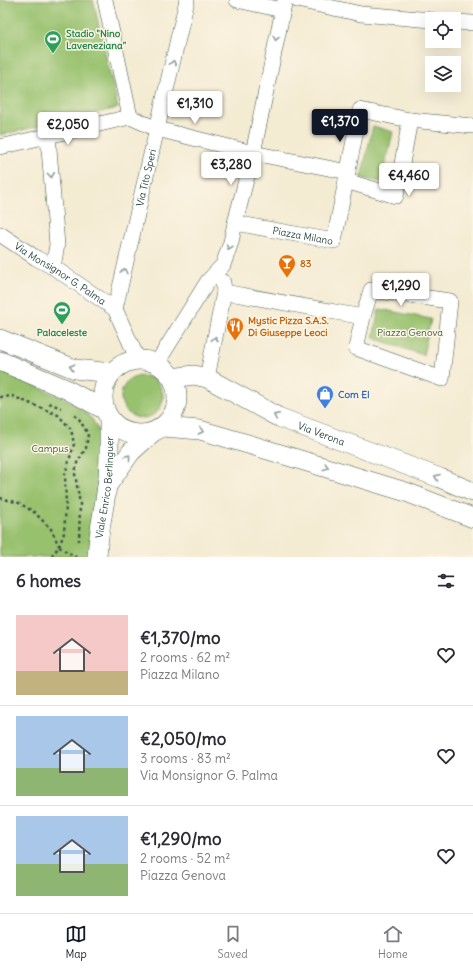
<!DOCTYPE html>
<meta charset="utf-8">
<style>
body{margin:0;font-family:Delius,sans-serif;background:#f7f7f7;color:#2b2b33;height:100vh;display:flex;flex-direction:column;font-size:15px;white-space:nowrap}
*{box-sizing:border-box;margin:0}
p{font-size:13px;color:#7c7c81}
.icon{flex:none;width:22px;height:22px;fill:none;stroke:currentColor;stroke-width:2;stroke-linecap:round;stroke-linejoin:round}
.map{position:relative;height:557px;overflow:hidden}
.side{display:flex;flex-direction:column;background:#fff;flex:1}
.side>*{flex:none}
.controls{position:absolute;left:425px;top:12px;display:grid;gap:8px}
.controls a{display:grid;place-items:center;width:36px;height:36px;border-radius:0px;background:#fff;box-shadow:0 4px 16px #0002;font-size:20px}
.price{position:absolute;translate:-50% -34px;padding:0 9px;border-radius:4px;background:#fff;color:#222;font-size:13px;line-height:26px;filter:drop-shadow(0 1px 2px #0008)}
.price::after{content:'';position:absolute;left:50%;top:24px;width:12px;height:9px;margin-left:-6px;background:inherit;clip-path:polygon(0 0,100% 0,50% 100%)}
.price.current{background:#111827;color:#fff}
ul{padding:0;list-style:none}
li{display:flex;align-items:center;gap:12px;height:100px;padding:0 16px}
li+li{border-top:1px solid #e1e1e2}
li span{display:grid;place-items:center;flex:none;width:112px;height:80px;border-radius:0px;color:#555}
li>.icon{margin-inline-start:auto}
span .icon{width:48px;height:48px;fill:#fffc;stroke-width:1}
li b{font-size:17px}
h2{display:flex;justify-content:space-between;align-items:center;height:48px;padding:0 16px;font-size:17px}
.tabs{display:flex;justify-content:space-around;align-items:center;height:56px;border-top:1px solid #e1e1e2;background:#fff;font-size:11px;color:#7c7c81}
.tabs a{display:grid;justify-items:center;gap:2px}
.tabs .current{color:#111827}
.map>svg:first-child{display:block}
.green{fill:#98c16e;stroke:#5c7f51}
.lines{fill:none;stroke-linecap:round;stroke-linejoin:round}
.minor-casing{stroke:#3f574c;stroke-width:16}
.tertiary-casing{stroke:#3f574c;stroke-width:20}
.path{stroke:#3f574c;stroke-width:2.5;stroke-dasharray:3 3;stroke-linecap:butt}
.minor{stroke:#fff;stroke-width:15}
.tertiary{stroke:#fff;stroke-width:19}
.oneway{stroke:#8f9e9a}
.labels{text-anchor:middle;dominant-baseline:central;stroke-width:3;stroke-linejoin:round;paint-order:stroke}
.leisure-label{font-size:10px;font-weight:bold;fill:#27864d;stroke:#fcf5e5;text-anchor:start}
.street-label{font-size:10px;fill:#1f3d34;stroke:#fcf5e5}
.food-label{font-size:10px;font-weight:bold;fill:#c56008;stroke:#fcf5e5;text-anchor:start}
.park-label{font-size:10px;fill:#3d5e42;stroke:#fcf5e5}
.shop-label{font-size:10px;font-weight:bold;fill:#366cbe;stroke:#fcf5e5;text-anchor:start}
</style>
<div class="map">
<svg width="473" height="557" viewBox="0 0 473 557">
<rect width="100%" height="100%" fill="#fcf5e5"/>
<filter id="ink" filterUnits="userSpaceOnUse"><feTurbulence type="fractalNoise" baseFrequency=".025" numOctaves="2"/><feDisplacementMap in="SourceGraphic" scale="8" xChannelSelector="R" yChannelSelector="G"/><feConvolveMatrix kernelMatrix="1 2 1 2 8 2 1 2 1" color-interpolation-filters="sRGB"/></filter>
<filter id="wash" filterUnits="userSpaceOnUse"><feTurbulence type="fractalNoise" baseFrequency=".012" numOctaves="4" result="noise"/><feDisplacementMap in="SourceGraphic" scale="16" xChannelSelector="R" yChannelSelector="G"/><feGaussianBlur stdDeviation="0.9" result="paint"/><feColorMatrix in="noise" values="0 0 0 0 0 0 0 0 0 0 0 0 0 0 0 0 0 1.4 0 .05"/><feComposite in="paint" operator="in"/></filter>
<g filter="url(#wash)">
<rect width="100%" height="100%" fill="#f4ebd3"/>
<g class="green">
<path d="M0 0H93L118 108 0 135Z"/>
<path d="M373 126 393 132 381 182 361 178Z"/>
<path d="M379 309 431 319 423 355 373 338Z"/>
<path d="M0 370 74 403 92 419 101 436 91 557H0Z"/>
<circle cx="142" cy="397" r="21"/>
</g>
</g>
<g filter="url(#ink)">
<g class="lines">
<g class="minor-casing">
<g id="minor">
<path d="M105 0 130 117"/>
<path d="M237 0 282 10"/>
<path d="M297 0 361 14 432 20"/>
<path d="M454 22 473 23"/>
<path d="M130 117 157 129 253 153 348 172"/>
<path d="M48 137 57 245 53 267"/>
<path d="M0 147 130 117"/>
<path d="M346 181 396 196 410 120"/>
<path id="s1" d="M235 223 334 241 360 110 410 120 473 126"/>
<path id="s2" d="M0 234 36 258 53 267 115 309 138 360"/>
<path d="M224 292 363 317 371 290 450 301 442 379 356 348 363 317"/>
<path id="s3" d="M115 309 187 0"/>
<path d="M157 363 208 281 223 265 231 242 235 223 253 153 285 0"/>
<path d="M207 378 224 292 223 282"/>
</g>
</g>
<g class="tertiary-casing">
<g id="tertiary">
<path d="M0 339 75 369 111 373"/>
<circle cx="140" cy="397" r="37"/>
<path d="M0 361 66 389 105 410"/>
<path id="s4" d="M172 378 194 375 207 378 278 417 440 478 473 492"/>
<path d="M163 427 200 430 261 448 406 492 473 518"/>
<path d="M107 486 131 452 153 432"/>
<path id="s5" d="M97 557C98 533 104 510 107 486 110 463 109 440 109 418"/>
</g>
</g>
<g class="path">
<path d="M0 397 12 396 58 415 71 429 74 444 65 474 66 506 64 533 59 547 50 557"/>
<path d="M49 403 61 408"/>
<path d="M74 415 79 419 88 434 86 448 77 463 75 474 80 504 79 541"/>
<path d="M0 498 19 503 34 512 51 529 59 546"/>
<path d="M59 547 76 557"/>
</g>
<use href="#minor" class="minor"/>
<use href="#tertiary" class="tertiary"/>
</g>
<defs><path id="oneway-chevron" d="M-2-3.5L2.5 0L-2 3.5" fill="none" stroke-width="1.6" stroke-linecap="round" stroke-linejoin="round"/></defs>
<g class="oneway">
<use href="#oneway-chevron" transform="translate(276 38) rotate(101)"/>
<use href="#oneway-chevron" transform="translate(173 63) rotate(-77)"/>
<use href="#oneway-chevron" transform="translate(51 175) rotate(85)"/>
<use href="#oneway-chevron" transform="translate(229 247) rotate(109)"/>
<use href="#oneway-chevron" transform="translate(124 271) rotate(-77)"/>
<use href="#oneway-chevron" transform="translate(215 339) rotate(-79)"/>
<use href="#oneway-chevron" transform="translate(72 367) rotate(-163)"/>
<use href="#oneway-chevron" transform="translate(276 416) rotate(-154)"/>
<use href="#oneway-chevron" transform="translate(201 431) rotate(12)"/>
<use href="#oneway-chevron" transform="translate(128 457) rotate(-53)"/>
<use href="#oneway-chevron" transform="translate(326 467) rotate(17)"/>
<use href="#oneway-chevron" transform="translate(437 477) rotate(-159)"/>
</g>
</g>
<defs>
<g id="stadium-pin" transform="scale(0.9)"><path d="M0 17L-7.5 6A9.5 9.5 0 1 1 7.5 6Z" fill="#2e9e5b" stroke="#fcf5e5"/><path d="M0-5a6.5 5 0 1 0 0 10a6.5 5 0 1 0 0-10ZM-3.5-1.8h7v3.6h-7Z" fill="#fff"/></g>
<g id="bar-pin" transform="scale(0.9)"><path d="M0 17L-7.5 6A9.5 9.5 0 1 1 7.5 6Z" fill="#e8710a" stroke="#fcf5e5"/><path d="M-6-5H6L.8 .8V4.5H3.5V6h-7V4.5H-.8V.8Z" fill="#fff"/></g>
<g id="restaurant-pin" transform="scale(0.9)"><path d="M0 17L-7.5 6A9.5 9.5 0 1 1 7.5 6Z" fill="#e8710a" stroke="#fcf5e5"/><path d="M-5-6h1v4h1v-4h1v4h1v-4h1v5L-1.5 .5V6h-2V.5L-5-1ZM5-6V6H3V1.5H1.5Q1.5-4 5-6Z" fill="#fff"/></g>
<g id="shop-pin" transform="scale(0.9)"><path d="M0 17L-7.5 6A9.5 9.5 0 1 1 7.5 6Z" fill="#3f7fe0" stroke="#fcf5e5"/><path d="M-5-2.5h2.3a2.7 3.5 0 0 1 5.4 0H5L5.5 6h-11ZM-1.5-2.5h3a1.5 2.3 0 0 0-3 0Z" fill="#fff"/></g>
</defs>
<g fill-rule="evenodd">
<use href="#stadium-pin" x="53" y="39"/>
<use href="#bar-pin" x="287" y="263"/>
<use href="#stadium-pin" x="62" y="310"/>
<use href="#restaurant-pin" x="235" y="326"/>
<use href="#shop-pin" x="325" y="394"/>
</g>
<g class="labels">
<g class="leisure-label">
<text x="66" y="33">Stadio "Nino<tspan x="66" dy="12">Laveneziana"</tspan></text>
<text x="62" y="332" text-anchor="middle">Palaceleste</text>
</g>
<g class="street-label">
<text stroke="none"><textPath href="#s3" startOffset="135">Via Tito Speri</textPath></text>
<text stroke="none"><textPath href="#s1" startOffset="69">Piazza Milano</textPath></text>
<text stroke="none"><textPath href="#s2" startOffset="72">Via Monsignor G. Palma</textPath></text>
<text stroke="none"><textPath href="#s4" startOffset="163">Via Verona</textPath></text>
<text stroke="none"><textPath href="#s5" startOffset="70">Viale Enrico Berlinguer</textPath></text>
</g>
<g class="food-label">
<text x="300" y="263">83</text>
<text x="248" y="320">Mystic Pizza S.A.S.<tspan x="248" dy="12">Di Giuseppe Leoci</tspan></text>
</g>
<g class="park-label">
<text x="410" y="332">Piazza Genova</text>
<text x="50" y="448">Campus</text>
</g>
<g class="shop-label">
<text x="338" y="394">Com El</text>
</g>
</g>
</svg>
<div class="controls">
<a><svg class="icon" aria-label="locate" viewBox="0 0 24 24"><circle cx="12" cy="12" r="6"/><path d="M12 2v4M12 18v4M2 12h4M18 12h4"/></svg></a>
<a><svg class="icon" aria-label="layers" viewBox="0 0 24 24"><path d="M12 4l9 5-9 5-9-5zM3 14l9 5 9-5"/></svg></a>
</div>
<b class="price" style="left:195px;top:125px">€1,310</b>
<b class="price current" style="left:340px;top:143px">€1,370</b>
<b class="price" style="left:68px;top:146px">€2,050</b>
<b class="price" style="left:231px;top:186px">€3,280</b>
<b class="price" style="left:409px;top:197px">€4,460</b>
<b class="price" style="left:401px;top:307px">€1,290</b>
</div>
<section class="side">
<h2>6 homes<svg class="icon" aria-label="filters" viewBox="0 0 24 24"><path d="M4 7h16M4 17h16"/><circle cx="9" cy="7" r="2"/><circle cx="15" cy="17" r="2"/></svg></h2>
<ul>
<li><span style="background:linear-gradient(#f6c9c9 70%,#c2b280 0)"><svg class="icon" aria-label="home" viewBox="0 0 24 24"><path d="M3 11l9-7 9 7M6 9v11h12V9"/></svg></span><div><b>€1,370/mo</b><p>2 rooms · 62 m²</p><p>Piazza Milano</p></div><svg class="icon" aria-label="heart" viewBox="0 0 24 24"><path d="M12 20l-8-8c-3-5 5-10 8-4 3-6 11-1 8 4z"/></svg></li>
<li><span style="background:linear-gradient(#a9c7e8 65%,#8fb573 0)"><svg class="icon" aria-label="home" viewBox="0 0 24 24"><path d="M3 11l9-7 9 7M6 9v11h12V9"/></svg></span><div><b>€2,050/mo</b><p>3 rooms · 83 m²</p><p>Via Monsignor G. Palma</p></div><svg class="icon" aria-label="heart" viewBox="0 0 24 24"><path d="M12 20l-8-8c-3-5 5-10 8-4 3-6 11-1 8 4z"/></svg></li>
<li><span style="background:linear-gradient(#a9c7e8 60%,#8fb573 0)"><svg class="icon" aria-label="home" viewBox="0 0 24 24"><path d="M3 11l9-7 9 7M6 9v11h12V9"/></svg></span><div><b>€1,290/mo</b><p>2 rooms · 52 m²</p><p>Piazza Genova</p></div><svg class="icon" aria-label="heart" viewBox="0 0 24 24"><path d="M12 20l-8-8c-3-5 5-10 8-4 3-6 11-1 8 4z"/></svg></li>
</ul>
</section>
<nav class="tabs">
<a class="current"><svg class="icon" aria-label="map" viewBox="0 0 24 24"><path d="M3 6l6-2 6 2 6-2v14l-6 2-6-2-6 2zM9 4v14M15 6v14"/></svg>Map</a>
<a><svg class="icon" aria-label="saved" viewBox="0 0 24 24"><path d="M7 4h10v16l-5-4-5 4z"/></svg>Saved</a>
<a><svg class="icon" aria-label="home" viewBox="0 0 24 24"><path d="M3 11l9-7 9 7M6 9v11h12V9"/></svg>Home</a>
</nav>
